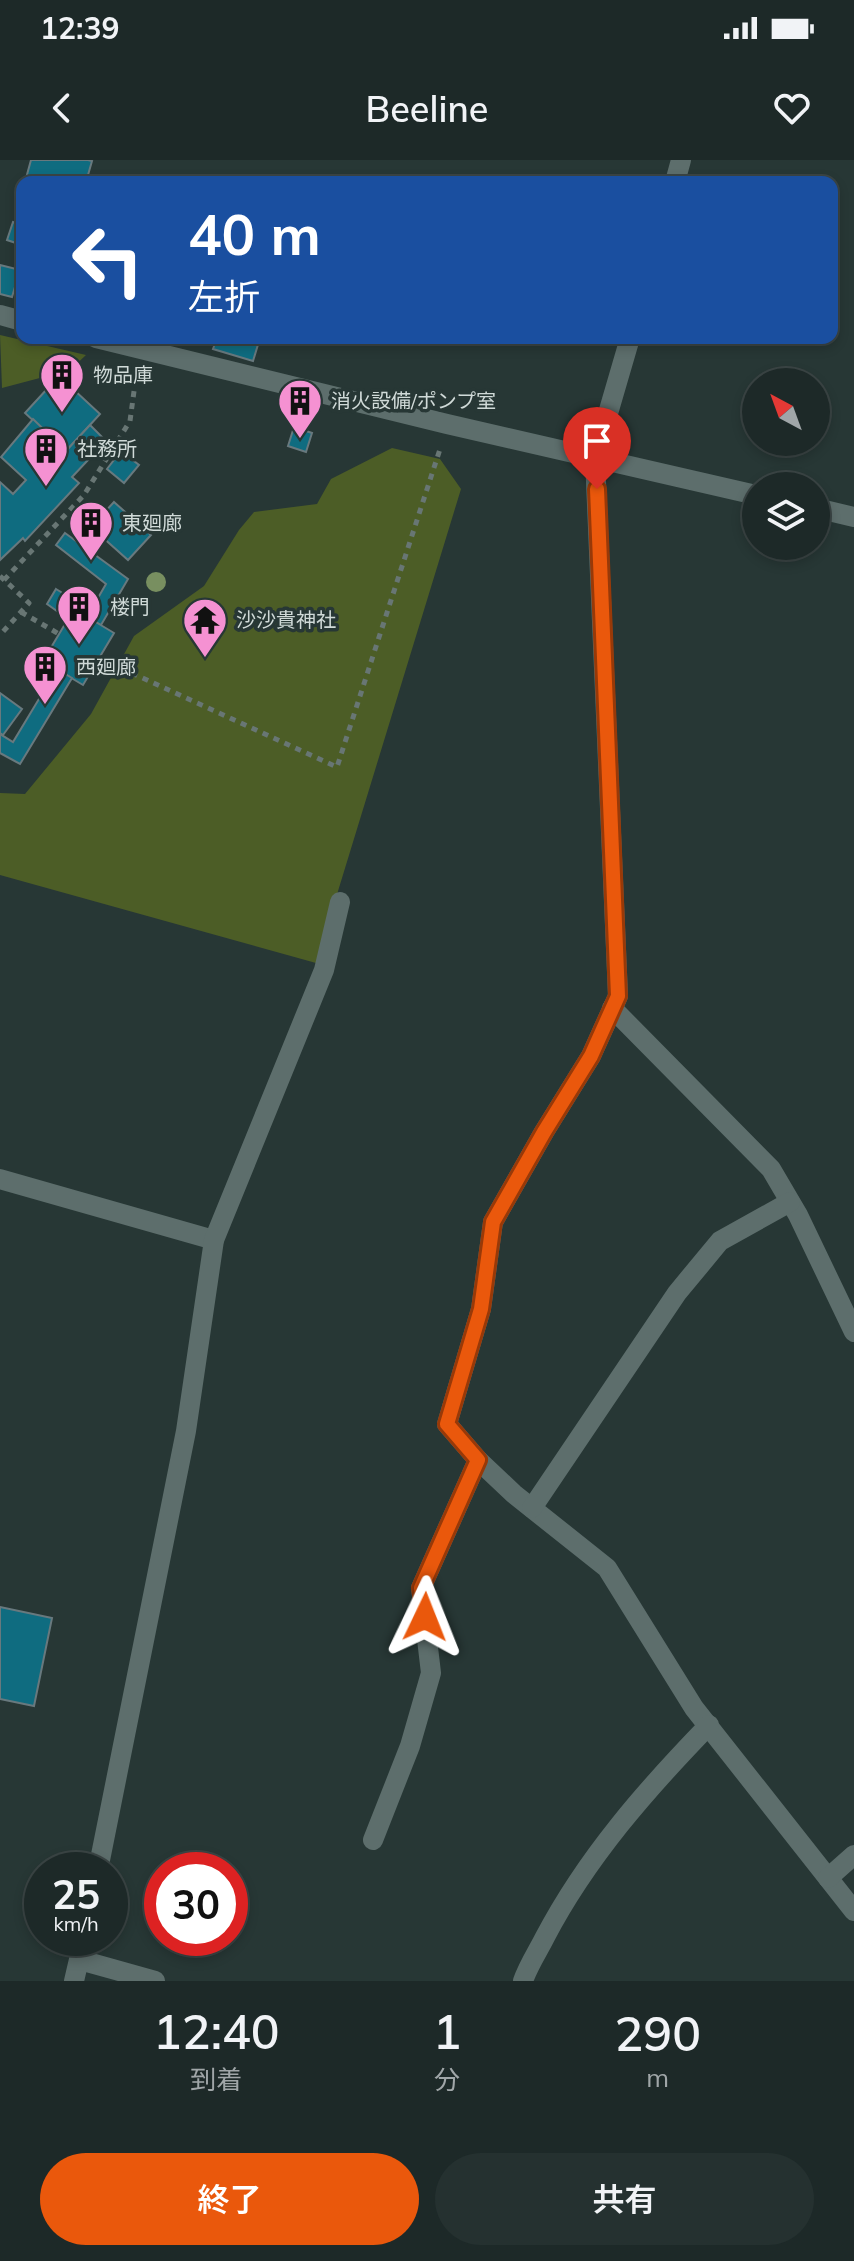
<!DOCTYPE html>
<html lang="ja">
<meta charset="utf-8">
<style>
:root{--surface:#1d2928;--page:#253130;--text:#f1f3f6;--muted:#a0a6a8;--line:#3b4545;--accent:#ea580c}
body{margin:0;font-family:Mulish,"Noto Sans JP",sans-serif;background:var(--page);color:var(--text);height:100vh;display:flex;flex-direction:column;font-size:30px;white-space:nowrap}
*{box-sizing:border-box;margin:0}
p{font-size:26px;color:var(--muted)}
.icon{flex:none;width:44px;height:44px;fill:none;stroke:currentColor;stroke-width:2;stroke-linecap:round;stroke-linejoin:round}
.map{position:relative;height:1821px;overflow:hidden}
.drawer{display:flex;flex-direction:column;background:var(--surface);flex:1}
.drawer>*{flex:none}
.top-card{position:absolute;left:16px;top:16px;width:822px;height:168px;border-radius:16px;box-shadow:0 4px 12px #0003,0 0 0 2px var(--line);background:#1a4fa0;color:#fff;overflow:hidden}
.needle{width:52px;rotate:319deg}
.tools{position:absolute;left:742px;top:208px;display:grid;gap:16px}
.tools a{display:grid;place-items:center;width:88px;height:88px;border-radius:50%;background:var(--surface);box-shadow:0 4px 12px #0003,0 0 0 2px var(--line);font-size:40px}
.speed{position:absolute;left:24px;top:1692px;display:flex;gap:16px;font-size:40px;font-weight:700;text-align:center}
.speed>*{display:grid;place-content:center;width:104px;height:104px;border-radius:50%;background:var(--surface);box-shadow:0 4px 12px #0003,0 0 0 2px var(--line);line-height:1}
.speed small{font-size:20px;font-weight:400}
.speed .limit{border:12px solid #d22;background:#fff;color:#111}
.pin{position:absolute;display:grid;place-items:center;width:68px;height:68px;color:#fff;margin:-82px -34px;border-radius:50% 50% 50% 0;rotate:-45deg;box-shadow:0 0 8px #0007}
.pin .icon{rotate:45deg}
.me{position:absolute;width:88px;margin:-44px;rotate:2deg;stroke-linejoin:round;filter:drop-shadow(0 0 6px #0008)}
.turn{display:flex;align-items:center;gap:28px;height:168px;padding:0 40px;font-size:36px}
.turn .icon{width:104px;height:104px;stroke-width:2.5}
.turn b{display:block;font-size:56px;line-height:68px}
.eta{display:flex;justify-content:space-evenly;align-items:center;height:136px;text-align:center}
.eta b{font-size:48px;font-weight:600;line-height:56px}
.action{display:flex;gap:16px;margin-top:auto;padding:16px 40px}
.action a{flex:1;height:92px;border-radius:48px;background:var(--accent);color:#fff;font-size:32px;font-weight:600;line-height:92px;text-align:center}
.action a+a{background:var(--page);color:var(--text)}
.status{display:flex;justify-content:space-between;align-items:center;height:56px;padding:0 40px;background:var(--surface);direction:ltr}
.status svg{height:22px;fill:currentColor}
header{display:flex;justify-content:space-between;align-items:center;height:104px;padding:0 40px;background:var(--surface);font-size:36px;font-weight:600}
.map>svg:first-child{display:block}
.green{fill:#4c5d26}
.building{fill:#0f6c80;stroke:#68797e;stroke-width:2}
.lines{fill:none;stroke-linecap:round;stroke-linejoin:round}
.path{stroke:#687674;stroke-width:5;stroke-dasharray:6 6;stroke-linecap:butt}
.minor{stroke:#5d6e6c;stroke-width:20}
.tree{fill:#788f60}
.route-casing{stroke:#983908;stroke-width:20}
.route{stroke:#ea580c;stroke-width:14}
.labels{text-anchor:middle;stroke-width:7;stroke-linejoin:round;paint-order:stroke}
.poi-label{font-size:20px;fill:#d0dad8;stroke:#273735;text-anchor:start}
</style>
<div class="status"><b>12:39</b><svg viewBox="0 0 49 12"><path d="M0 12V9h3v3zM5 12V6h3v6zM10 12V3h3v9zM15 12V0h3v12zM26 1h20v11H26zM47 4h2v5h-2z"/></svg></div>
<header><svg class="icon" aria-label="back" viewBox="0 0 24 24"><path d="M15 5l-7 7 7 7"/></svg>Beeline<svg class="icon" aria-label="heart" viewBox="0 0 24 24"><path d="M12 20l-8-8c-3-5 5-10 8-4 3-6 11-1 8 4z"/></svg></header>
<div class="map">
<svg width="854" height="1821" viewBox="0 0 854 1821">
<rect width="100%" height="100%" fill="#273735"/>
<!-- green -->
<g class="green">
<path d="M0,175L86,195L70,210L2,228Z"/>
<path d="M392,288L440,299L461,329L316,803L0,715V633L25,634L91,554L134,476L204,426L239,370L254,352L317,344L331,319Z"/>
</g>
<!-- building -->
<g class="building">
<path d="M31,0H88L92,1L86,22H25Z"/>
<path d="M13,62L22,65V85L7,80Z"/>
<path d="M0,105L20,110L12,137L0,134Z"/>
<path d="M217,178H260L253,201L213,189Z"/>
<path d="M59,216L100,254L66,291L25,253Z"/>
<path d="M33,259L66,291L90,265L106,281L72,317L79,323L25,381L23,378L0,400V322L13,334L26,320L1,297Z"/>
<path d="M294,267L312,273L306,292L288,286Z"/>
<path d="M121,291L139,305L124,323L107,309Z"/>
<path d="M114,342L151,375L128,400L91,367Z"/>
<path d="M65,373L128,419L101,465L87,457L106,424L56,385Z"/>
<path d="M56,429L74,440L64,456L47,444Z"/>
<path d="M74,449L114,473L83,525L43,501Z"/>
<path d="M57,509L72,518L20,604L0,593V574L13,582Z"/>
<path d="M0,533L22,549L3,575L0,573Z"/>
<path d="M0,1447L52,1458L34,1546L0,1539Z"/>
</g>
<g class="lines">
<!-- path -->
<g class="path">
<path d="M0,416L29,443L0,475"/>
<path d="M4,420L84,335L130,261L137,209"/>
<path d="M21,452L59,474"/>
<path d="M99,498L337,607L441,286"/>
</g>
<!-- minor -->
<g class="minor">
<path d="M675,22L681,0"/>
<path d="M0,155L22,161"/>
<path d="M96,178L447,264L756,335"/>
<path d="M630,178L595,298L618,836L591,896L544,972L493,1062L481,1149L447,1264L478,1300L514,1334L607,1408L694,1548L854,1751"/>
<path d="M816,348L854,357"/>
<path d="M612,848L771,1009L798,1055L854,1172"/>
<path d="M0,1019L214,1080"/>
<path d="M532,1348L677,1133L720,1081L790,1042"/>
<path d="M373,1680L410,1586L431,1513L421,1428L478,1300"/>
<path d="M98,1710L186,1271L214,1080L324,810L340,742"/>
<path d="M828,1718L854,1695"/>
<path d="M80,1800L155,1821"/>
<path d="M74,1821L84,1778"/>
<path d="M523,1821C528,1806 538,1791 545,1777C587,1697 646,1630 709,1565"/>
</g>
</g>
<!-- trees -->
<circle class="tree" cx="156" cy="422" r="10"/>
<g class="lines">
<!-- route casing -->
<g class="route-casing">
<path id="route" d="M425,1457L421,1428L478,1300L447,1264L481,1149L493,1062L544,972L591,896L618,836L597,329"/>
</g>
<!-- route -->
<use href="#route" class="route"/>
</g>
<!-- icons -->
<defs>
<g id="building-pin" transform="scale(2.3)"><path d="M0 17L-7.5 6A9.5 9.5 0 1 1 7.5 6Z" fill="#f591d2" stroke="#273735"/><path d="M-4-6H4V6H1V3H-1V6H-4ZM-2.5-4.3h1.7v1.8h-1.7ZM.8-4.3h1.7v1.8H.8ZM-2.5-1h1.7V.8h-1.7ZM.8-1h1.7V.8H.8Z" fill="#111"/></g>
<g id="temple-pin" transform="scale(2.3)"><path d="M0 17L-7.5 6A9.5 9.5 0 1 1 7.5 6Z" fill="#f591d2" stroke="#273735"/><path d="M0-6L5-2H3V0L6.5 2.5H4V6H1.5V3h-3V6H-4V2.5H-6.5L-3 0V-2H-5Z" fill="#111"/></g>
</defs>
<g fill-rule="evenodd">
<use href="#building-pin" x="62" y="215"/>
<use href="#building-pin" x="300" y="241"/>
<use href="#building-pin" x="46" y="289"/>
<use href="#building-pin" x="91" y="363"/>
<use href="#building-pin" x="79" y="447"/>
<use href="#temple-pin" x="205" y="460"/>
<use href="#building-pin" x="45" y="507"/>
</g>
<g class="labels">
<!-- poi labels -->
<g class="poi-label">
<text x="93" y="222">物品庫</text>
<text x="331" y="248">消火設備/ポンプ室</text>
<text x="77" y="296">社務所</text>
<text x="122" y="370">東廻廊</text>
<text x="110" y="454">楼門</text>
<text x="236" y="467">沙沙貴神社</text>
<text x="76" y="514">西廻廊</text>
</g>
</g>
</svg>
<div class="tools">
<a><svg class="needle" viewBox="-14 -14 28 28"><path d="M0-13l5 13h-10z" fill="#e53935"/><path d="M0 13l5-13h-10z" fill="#a0a6a8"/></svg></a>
<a><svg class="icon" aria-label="layers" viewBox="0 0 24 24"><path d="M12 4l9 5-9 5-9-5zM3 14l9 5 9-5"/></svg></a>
</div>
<div class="speed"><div>25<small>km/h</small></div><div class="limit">30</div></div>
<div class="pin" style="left:597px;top:329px;background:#d93025"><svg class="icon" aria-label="arrive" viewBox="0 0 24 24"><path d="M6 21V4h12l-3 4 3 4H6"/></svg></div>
<svg class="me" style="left:425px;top:1457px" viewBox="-20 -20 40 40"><path d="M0-17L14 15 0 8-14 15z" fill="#ea580c" stroke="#fff" stroke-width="4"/></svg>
<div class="top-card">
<div class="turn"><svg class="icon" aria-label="left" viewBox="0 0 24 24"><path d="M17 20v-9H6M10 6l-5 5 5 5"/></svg><div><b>40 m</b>左折</div></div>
</div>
</div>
<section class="drawer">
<div class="eta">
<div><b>12:40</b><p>到着</p></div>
<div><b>1</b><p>分</p></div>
<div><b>290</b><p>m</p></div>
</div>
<div class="action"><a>終了</a><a>共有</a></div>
</section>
